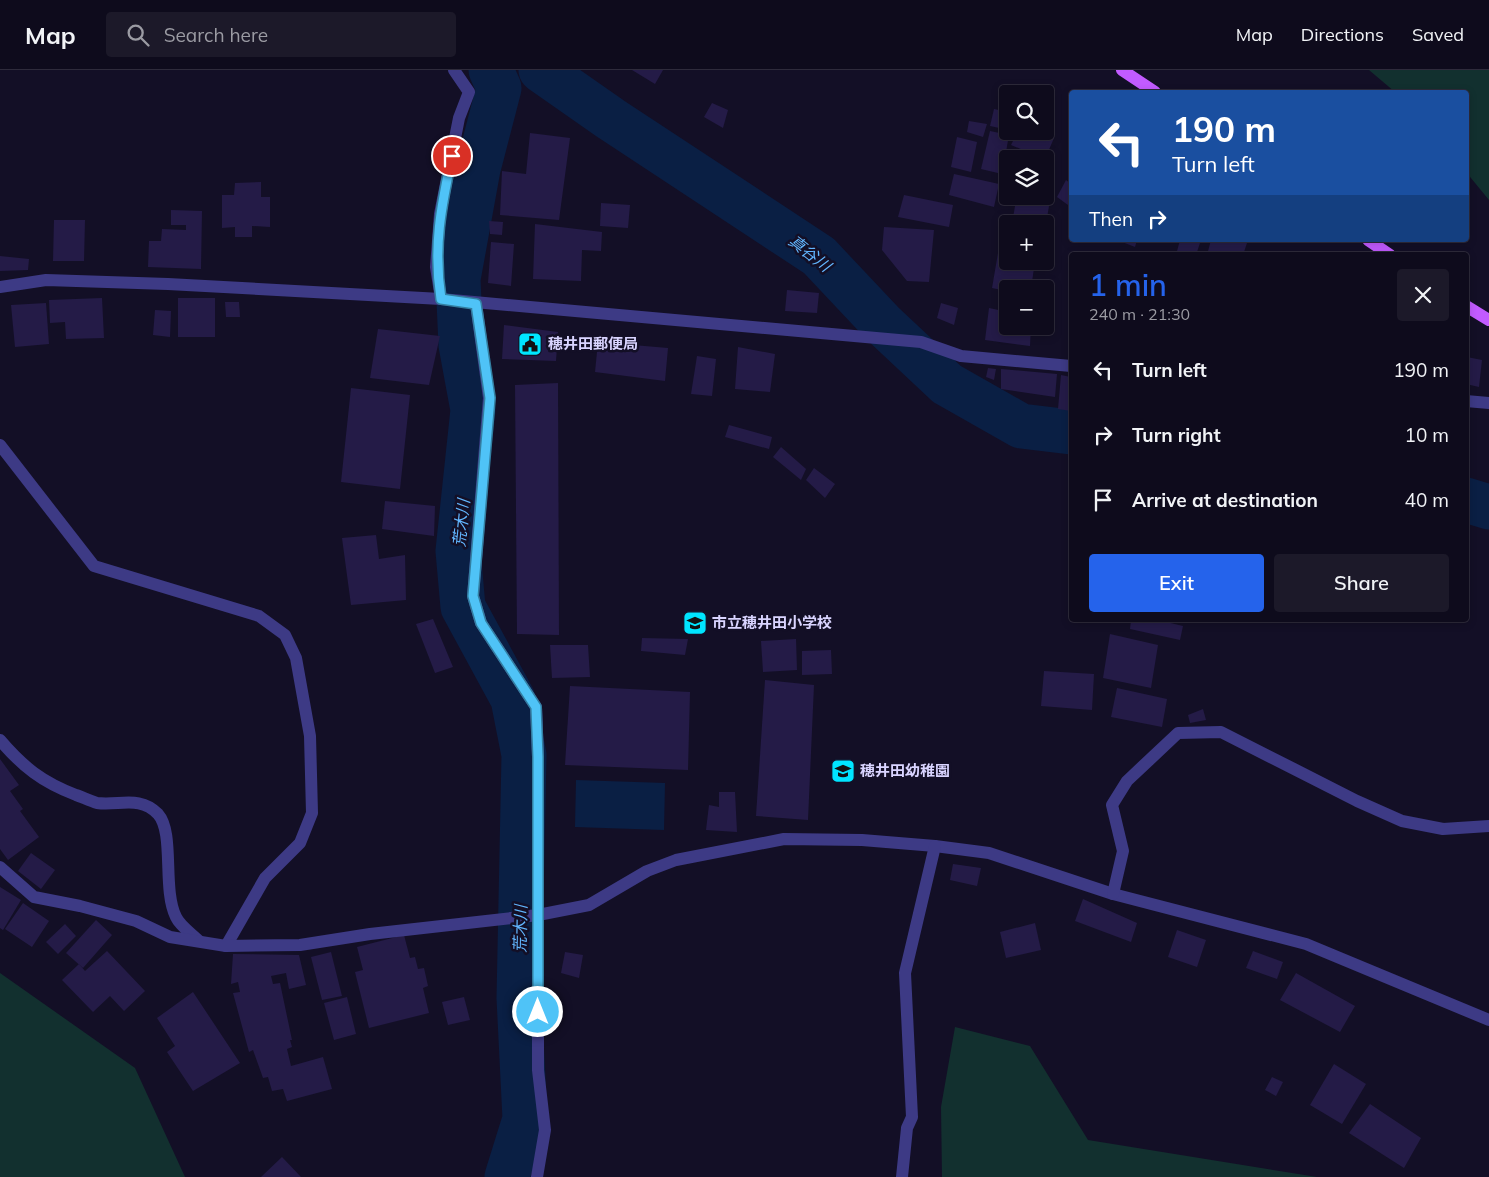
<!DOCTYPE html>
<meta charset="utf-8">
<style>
:root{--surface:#0e0b1c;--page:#1c1929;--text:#f1f3f6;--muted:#9b9ba3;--line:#2e2b3b;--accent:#2563eb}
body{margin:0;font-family:Mulish,"Noto Sans JP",sans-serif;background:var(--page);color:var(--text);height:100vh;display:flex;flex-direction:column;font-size:19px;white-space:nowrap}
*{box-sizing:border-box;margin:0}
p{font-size:16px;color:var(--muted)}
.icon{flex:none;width:28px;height:28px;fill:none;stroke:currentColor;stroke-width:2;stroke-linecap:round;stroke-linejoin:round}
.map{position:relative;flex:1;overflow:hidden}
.panel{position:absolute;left:1069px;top:182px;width:400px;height:370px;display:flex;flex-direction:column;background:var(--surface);border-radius:5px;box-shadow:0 2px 8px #0003,0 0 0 1px var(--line)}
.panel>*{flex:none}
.banner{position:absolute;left:1069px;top:20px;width:400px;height:152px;border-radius:5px;box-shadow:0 2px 8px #0003,0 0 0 1px var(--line);background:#1a4fa0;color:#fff;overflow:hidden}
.fabs{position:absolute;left:999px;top:15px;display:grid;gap:10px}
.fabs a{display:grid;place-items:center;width:55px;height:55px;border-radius:5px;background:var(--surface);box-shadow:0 2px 8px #0003,0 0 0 1px var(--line);font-size:25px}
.pin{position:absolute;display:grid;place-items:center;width:42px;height:42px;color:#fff;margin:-21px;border:2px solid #fff;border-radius:50%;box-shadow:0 1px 5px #0007}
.me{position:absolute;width:55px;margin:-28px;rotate:0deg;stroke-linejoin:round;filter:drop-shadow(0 0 4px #0008)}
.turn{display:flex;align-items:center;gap:18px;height:105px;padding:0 20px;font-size:22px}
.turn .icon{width:65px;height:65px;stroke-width:2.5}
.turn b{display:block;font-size:35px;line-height:42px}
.then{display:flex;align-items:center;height:48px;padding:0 20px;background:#0003;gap:10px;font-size:19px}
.round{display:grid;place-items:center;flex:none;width:52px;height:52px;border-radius:5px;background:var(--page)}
.overview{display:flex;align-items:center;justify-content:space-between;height:85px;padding:0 20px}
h1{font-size:30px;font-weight:600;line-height:38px;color:var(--accent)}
.button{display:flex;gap:10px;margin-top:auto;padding:10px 20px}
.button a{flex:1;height:58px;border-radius:5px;background:var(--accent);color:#fff;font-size:20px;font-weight:600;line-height:58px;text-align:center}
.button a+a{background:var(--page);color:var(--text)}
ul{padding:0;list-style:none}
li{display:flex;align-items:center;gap:15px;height:65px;padding:0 20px}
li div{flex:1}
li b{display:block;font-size:19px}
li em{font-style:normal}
header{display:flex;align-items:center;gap:30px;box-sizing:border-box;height:70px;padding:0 25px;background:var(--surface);border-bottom:1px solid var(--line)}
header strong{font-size:24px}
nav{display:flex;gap:28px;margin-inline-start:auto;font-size:18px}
.search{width:350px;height:45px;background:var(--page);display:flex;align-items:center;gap:12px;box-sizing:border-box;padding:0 18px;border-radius:5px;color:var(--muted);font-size:19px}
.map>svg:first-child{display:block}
.green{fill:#12302f}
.water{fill:#0a1f44}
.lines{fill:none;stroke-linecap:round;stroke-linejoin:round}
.river{stroke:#0a1f44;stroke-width:45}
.building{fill:#241b47}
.minor{stroke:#3d3a85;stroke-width:12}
.major{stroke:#c25bff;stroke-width:12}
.route-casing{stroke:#337fa1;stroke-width:12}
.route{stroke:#4fc3f7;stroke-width:9}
.labels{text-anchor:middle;stroke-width:5;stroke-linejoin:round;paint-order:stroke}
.poi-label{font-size:15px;font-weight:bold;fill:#d9d4ff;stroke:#130f26;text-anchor:start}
.water-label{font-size:16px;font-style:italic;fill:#62b6ff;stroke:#130f26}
</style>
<header>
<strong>Map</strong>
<div class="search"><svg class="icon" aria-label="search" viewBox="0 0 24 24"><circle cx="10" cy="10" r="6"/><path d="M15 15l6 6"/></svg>Search here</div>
<nav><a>Map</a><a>Directions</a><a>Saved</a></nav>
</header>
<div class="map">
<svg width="1489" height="1107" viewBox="0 0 1489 1107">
<rect width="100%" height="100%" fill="#130f26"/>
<!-- green -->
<g class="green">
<path d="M1369,0H1489V130L1466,102V22H1395Z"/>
<path d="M0,903L135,998L185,1107H0Z"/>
<path d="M955,957L1030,976L1088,1070L1317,1107H942L941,1037Z"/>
</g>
<!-- water -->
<path class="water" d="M576,710L665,713L664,760L575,757Z"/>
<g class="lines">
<!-- river -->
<g class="river">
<path d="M491,0L499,18L478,99L458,209L461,275L473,340L458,481L463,537L513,629L524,685L519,928L525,1049L507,1107"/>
<path d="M541,0L611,49L819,186L883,254L947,314L1021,356L1071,362"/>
<path d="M1466,430L1489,437"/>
</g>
</g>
<!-- building -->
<g class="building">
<path d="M632,0H663L655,14Z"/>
<path d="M712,33L728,40L723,58L704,47Z"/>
<path d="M994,39L1008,42L1004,59L990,56Z"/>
<path d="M969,51L987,54L983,67L967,62Z"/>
<path d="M990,61L1009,65L1002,104L981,99Z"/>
<path d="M1018,61H1039L1054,68L1045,89L1011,75Z"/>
<path d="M530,63L570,68L559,150L500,145L502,101L526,104Z"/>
<path d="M957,67L977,72L971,102L951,97Z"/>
<path d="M954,104L999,114L994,137L949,125Z"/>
<path d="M1066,110L1071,114L1068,135L1057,127Z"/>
<path d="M261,112V127H270V157L252,156V167H235V157L222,158V125H234L235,113Z"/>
<path d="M904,125L953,135L949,157L898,147Z"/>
<path d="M1016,130L1049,136L1046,154H1012Z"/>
<path d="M601,133L630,135L628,158L600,156Z"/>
<path d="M171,140L202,141L201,199L148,197L149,171H161L162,159L186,160V155H171Z"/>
<path d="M54,150H85L84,191H53Z"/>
<path d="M489,151L503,152L502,165L490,164Z"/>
<path d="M535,154L602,162L601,181L582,180L581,211L533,209Z"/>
<path d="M884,157L934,160L929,212L907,211L882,180Z"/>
<path d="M1117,170H1137L1135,177Z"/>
<path d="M1180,170H1201L1196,185H1176Z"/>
<path d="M1211,170H1248L1243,185H1207Z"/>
<path d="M491,172L514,174L511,216L488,213Z"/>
<path d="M998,183L1008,185V191H1035L1031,219H1008L1007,225L1006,221L992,218Z"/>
<path d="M0,186L29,189L28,200L0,201Z"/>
<path d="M787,220L819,223L817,243L785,241Z"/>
<path d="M102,228L104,268L66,269L65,252L50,253L49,230Z"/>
<rect x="178" y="228" width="37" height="39"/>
<path d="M225,232H239L240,247H226Z"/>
<path d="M46,233L49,274L15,277L11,235Z"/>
<path d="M941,233L958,238L954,255L937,248Z"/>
<path d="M989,238L1008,242V256H1031L1030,276L985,270Z"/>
<path d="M155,240L171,241L170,267L153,265Z"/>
<path d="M504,255L558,262L556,291L502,289Z"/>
<path d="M378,259L440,266L429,315L370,308Z"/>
<path d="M598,272L668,278L665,311L595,302Z"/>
<path d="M738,277L775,284L770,322L735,319Z"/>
<path d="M697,286L716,289L712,326L691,324Z"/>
<path d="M1467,287L1482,290L1479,317L1466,314Z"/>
<path d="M988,298L996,299L994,310L986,307Z"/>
<path d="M1001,299L1057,304L1055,327L1001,319Z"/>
<path d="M1061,305L1071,307V341L1058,339Z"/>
<path d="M558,313L559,565L517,564L515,315Z"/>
<path d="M351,318L410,325L400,419L341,412Z"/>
<path d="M729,355L772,367L769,379L725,367Z"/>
<path d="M781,377L806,399L801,410L773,387Z"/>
<path d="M814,398L835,414L825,428L806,410Z"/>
<path d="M385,431L435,436L434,466L382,459Z"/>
<path d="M376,465L379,489L405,485L406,530L351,535L342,468Z"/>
<path d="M433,549L453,597L435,603L416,554Z"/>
<path d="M1131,550H1158L1183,556L1180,570L1130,559Z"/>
<path d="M1110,564L1158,575L1151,618L1103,608Z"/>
<path d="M642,568L688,569L685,585L641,581Z"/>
<path d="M796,569L797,600L763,602L761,571Z"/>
<path d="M550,575H588L590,607L552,608Z"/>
<path d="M831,580L832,604L802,605V581Z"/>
<path d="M1044,601L1094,604L1092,640L1041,636Z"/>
<path d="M765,610L814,615L808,750L756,746Z"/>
<path d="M570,616L690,622L688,700L565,695Z"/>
<path d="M1117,618L1167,629L1162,657L1111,647Z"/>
<path d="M1203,639L1206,650L1190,653L1188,645Z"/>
<path d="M0,689L19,715L10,721L23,739L20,741L39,767L8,790L0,779Z"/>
<path d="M719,722H735L737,762L706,760L709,735L719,737Z"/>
<path d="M31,783L55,800L41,819L18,801Z"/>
<path d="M953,794L981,798L977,816L950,810Z"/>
<path d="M0,817L21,830L3,860L0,858Z"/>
<path d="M1083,829L1137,853L1131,872L1075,851Z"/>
<path d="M23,833L49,851L32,877L5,859Z"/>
<path d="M96,850L112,865L83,898L66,883Z"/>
<path d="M1035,853L1041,880L1006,888L1000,862Z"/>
<path d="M65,854L76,866L58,884L46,872Z"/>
<path d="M1177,860L1206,870L1197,897L1168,887Z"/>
<path d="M404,865L410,888L415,887L418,899L424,898L428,916L423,918L429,943L369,958L355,902L363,900L357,877Z"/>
<path d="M107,881L145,921L124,941L110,926L93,942L62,910L79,894L85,901Z"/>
<path d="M1253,881L1283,892L1277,909L1246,898Z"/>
<path d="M331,882L342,926L322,930L311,887Z"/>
<path d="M565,882L583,885L579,908L561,903Z"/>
<path d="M233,884L299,885L306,915L289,919L286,903L271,906L273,914L280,913L292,970H290L292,977L287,979L291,996L323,987L332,1019L287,1031L283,1019L272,1021L268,1007L263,1008L253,980L249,982L233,923L240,922L238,912L231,914Z"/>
<path d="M1296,903L1355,936L1340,962L1280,930Z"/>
<path d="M193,922L240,993L193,1021L167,982L175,976L157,948Z"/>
<path d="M347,927L356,964L334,970L324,933Z"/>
<path d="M464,927L470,950L448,955L442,932Z"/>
<path d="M1334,994L1366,1014L1342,1054L1310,1035Z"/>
<path d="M1272,1007L1283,1012L1276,1026L1265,1020Z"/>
<path d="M1370,1034L1421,1068L1404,1098L1349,1063Z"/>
<path d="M282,1087L301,1107H261Z"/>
</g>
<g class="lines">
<!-- minor -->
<g class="minor">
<path d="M0,217L46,210L168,214L441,229L921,272L961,286L1071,296"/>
<path d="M441,229L436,197L440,144L459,48L469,22L454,0"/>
<path d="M476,234L489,328L473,526L481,553L536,637L538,687V1000L545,1060L537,1107"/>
<path d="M1466,331L1489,333"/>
<path d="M0,375L94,496L259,546L285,565L296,588L310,666L312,743L300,773L265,808L226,876"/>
<path d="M0,670C23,697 42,712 76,725C82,727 90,731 97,733C119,736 140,725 158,744C175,763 162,819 176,847C180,856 192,864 199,871"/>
<path d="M0,797L34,827L80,836L136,851L170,867L226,876L300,875L370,864L538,845L589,835L647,801L676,790L784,769L862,770L935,776L989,783L1113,824L1306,874L1489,950"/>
<path d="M1113,824L1123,781L1112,735L1127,711L1178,663L1221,662L1357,731L1402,751L1443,759L1489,756"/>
<path d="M902,1107L907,1058L912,1047L905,903L935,776"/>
</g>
<!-- major -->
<g class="major">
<path d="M1122,0L1155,22"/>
<path d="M1368,170L1390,185"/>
<path d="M1466,236L1489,250"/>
</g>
</g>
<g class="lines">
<!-- route casing -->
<g class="route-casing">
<path id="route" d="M452,86C441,137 433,177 441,229L476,234L490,328L473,526L481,553L536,637L538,687V942"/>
</g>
<!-- route -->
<use href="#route" class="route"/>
</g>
<!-- icons -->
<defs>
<g id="civic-square" transform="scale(1.25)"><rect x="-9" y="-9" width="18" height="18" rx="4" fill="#00e5ff" stroke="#130f26"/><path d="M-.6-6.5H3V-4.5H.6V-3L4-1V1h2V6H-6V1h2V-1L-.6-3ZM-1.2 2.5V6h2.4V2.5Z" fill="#111"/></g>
<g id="school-square" transform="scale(1.25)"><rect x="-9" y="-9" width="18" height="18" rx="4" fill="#00e5ff" stroke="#130f26"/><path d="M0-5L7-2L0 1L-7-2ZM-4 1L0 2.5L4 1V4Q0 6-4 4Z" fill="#111"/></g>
</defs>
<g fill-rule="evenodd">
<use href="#civic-square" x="530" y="274"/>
<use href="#school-square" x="695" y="553"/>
<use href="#school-square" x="843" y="701"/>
</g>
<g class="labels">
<!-- poi labels -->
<g class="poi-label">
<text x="548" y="279">穂井田郵便局</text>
<text x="712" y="558">市立穂井田小学校</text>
<text x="860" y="706">穂井田幼稚園</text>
</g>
<!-- water labels -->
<g class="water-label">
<text transform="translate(810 183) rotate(38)" y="6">真谷川</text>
<text transform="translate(461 453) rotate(-84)" y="6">荒木川</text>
<text transform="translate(520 859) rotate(-89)" y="6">荒木川</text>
</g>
</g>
</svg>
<div class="fabs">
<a><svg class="icon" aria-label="search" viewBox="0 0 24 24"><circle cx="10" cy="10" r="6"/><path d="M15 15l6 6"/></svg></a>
<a><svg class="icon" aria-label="layers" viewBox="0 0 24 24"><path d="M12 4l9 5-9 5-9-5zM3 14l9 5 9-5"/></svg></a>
<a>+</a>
<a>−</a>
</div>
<div class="pin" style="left:452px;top:86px;background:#d93025"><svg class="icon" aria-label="arrive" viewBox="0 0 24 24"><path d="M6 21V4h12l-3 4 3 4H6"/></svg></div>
<svg class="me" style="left:538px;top:942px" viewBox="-20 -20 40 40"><circle r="17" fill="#4fc3f7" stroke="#fff" stroke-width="3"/><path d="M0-11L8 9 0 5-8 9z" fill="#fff"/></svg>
<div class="banner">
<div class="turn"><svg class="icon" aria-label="left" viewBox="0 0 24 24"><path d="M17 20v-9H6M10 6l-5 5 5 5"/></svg><div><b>190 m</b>Turn left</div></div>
<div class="then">Then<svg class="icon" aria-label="right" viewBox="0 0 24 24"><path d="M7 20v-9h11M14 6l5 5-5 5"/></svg></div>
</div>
<section class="panel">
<div class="overview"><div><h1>1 min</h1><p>240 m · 21:30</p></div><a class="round"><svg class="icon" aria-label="close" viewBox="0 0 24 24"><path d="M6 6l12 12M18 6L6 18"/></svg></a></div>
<ul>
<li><svg class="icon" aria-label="left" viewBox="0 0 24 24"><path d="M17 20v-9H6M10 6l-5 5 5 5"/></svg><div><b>Turn left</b></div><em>190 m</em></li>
<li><svg class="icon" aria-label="right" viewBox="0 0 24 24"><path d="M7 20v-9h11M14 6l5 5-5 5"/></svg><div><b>Turn right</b></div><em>10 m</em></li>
<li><svg class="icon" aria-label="arrive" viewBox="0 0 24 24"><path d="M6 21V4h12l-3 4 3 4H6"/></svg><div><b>Arrive at destination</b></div><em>40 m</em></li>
</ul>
<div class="button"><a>Exit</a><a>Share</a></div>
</section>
</div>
